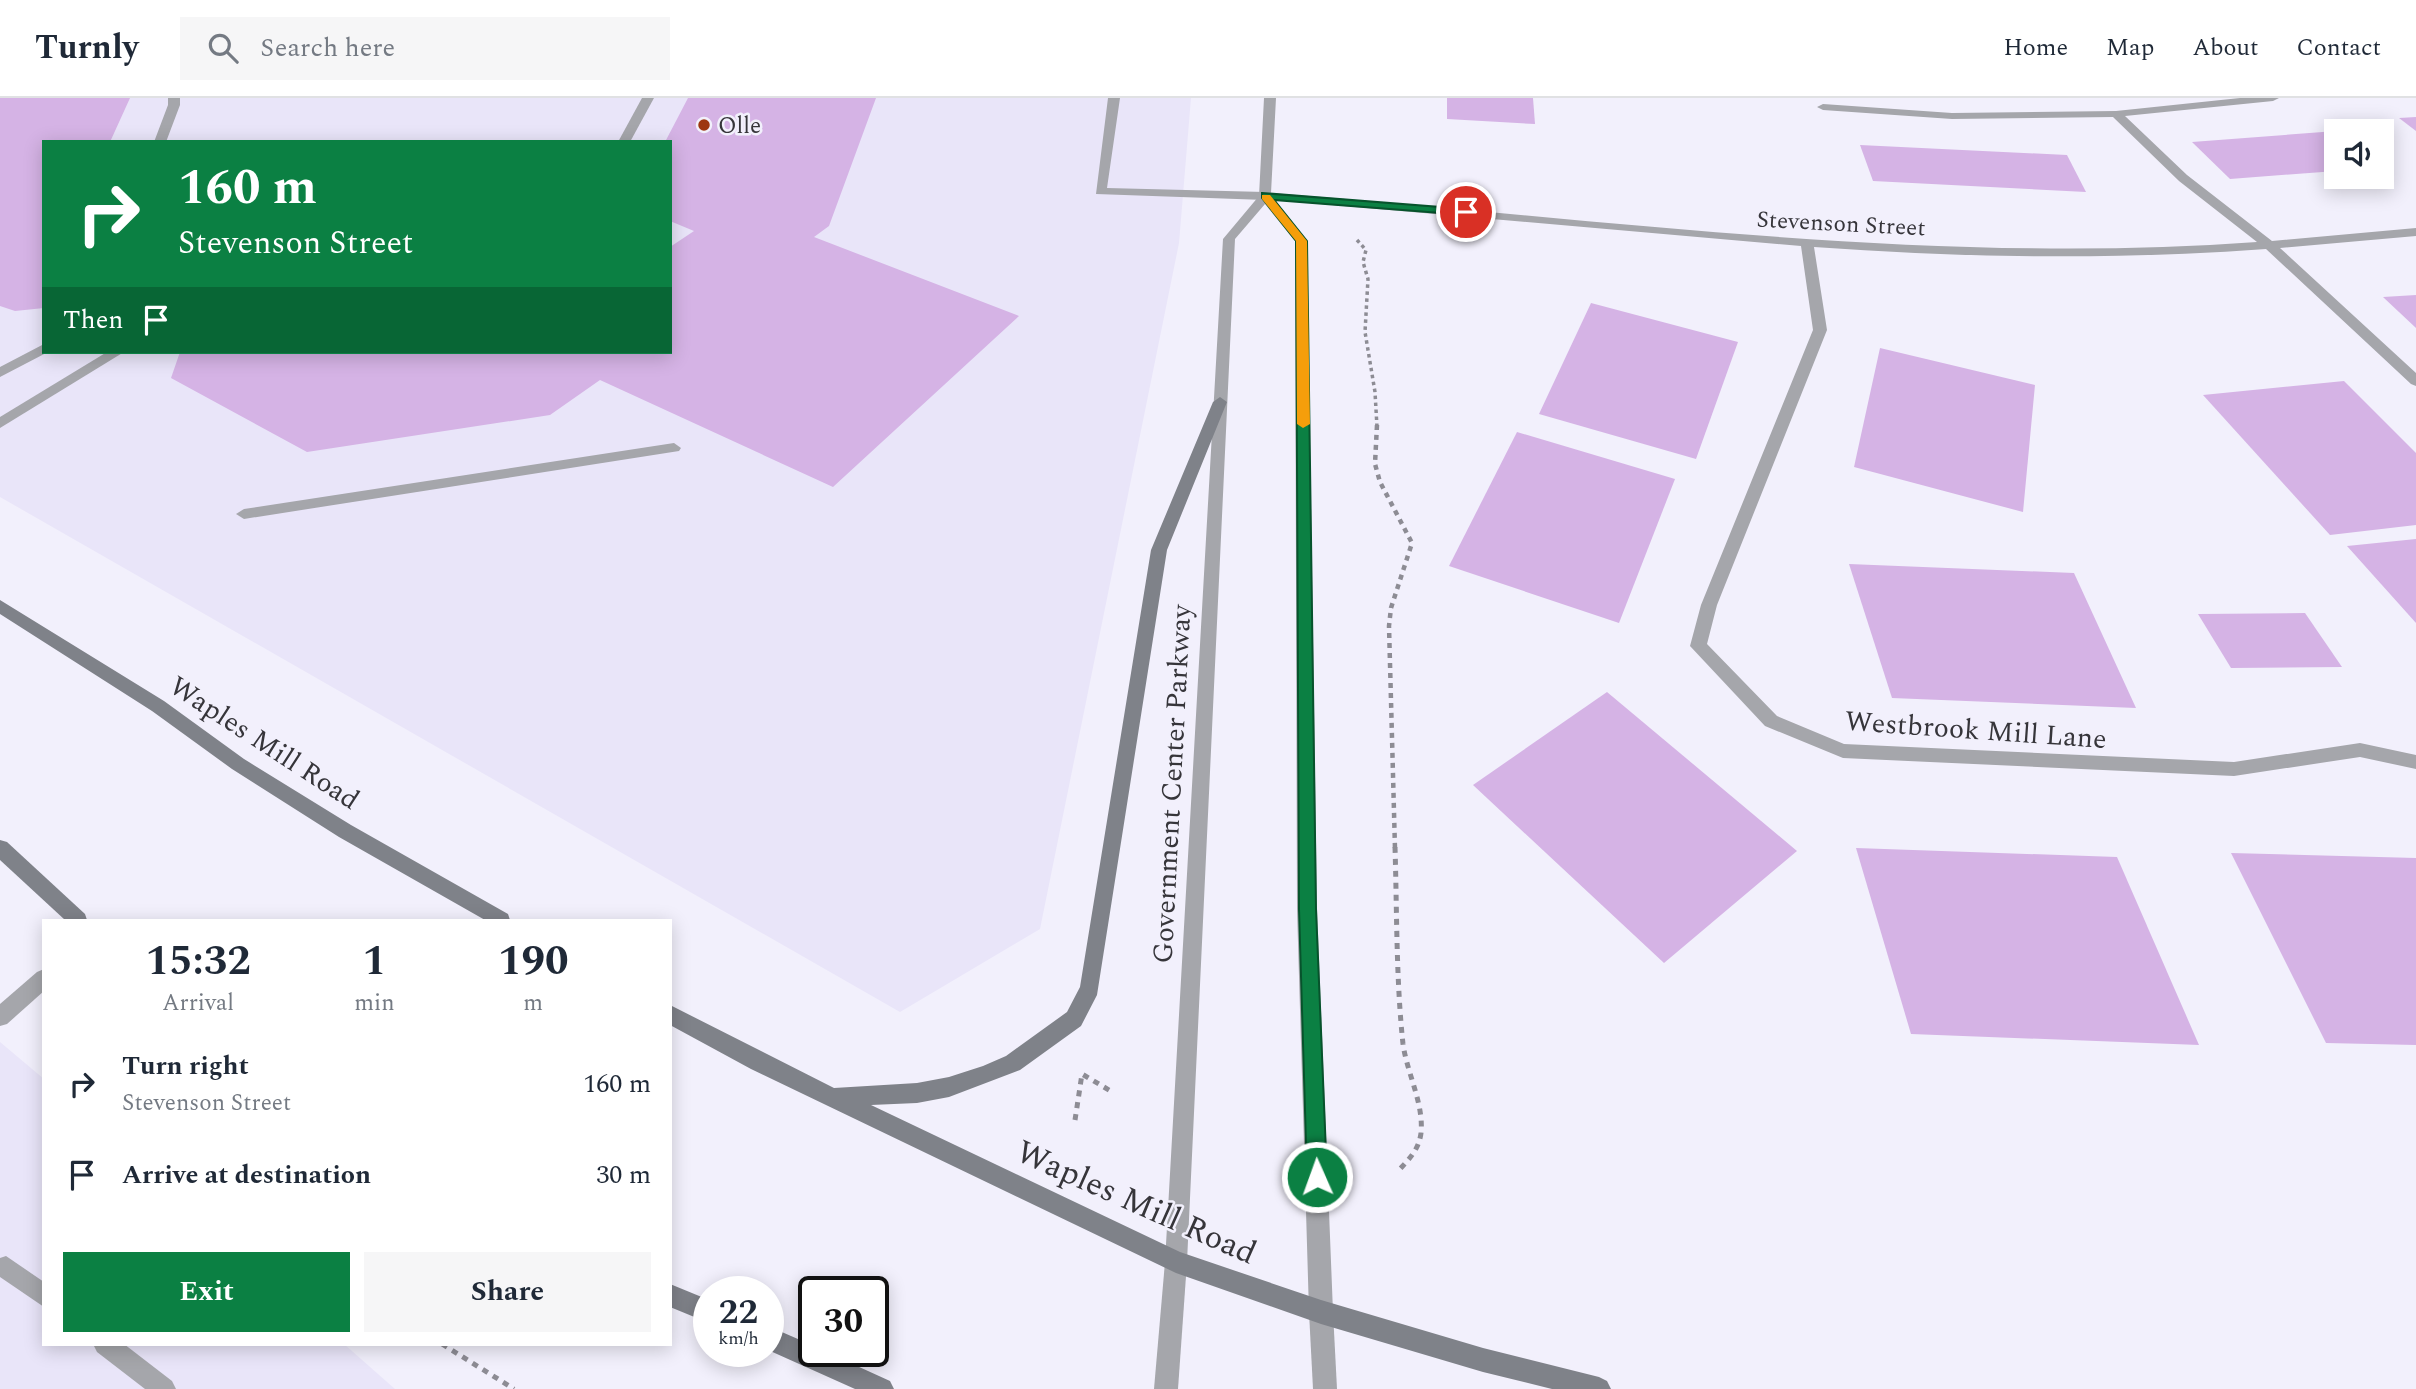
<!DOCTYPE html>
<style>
:root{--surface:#fff;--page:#f6f6f7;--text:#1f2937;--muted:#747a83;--line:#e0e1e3;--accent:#0b8043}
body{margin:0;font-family:Spectral,serif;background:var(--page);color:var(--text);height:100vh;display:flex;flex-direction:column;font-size:26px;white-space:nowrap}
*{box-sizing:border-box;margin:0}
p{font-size:23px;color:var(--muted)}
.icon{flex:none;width:38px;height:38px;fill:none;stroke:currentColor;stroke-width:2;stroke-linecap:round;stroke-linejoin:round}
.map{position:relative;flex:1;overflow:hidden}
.side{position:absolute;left:42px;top:821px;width:630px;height:427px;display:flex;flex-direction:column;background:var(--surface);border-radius:0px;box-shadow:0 4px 18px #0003}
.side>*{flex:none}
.hud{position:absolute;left:42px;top:42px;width:630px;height:214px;border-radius:0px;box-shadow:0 4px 18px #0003;background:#0b8043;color:#fff;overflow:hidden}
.fabs{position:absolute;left:2324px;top:21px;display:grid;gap:14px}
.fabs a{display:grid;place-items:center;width:70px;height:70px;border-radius:0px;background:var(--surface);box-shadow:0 4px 18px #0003;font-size:35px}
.speed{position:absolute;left:693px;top:1178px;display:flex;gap:14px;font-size:35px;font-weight:700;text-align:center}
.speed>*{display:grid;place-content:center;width:91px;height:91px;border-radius:50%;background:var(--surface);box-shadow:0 4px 18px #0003;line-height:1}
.speed small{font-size:18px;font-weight:400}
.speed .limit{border:4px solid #111;border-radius:10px;background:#fff;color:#111}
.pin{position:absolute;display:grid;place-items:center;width:60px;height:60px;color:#fff;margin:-30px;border:4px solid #fff;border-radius:50%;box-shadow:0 2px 7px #0007}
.me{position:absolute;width:77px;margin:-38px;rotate:358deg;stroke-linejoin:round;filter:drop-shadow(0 0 5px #0008)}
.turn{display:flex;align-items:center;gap:24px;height:147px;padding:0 21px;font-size:32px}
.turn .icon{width:91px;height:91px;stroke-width:2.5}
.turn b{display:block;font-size:49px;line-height:60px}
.then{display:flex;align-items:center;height:66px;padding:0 21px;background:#0003;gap:14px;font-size:26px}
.eta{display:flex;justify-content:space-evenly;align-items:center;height:119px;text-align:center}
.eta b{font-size:42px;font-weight:700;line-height:49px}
.primary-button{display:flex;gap:14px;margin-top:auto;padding:14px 21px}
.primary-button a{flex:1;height:80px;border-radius:0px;background:var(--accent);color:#fff;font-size:28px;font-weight:700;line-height:80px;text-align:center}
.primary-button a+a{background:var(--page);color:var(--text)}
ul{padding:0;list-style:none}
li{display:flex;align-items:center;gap:21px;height:91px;padding:0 21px}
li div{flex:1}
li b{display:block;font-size:26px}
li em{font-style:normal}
header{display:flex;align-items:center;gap:42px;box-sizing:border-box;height:98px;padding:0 35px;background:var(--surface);border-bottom:2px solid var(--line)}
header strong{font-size:33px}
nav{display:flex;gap:38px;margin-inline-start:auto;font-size:24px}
.search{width:490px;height:63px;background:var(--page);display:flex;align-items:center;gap:18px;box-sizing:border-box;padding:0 24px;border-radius:0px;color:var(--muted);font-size:26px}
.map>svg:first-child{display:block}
.built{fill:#e9e5f9;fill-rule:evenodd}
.building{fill:#d5b3e5}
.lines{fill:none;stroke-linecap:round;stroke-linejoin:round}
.path-far2{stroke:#8d8c94;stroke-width:3.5;stroke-dasharray:3.5 3.5;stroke-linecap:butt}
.path-far1{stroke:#8d8c94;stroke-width:4.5;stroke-dasharray:5 5;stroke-linecap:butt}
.path{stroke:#8d8c94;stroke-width:5;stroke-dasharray:6 6;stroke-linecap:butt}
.service{fill:#a5a6ab;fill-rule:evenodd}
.minor{fill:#a5a6ab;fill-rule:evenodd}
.tertiary{fill:#a5a6ab;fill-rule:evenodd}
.secondary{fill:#7f8289;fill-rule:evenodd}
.route{fill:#0b8043;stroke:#07532c;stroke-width:2}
.slow{fill:#f59e0b}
.poi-dot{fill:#9d3710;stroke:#f2f0fc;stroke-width:2.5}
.labels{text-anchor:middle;stroke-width:5;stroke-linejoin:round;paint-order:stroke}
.far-poi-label{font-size:23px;fill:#36353a;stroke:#f2f0fc;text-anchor:start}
.far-street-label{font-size:23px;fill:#36353a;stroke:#f2f0fc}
.street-label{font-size:28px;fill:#36353a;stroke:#f2f0fc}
.near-street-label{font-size:33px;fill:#36353a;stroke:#f2f0fc}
</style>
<header>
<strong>Turnly</strong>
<div class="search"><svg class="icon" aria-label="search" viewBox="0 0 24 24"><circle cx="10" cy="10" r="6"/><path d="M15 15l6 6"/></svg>Search here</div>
<nav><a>Home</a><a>Map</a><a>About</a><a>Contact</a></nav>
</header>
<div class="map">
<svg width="2416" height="1291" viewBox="0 0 2416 1291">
<rect width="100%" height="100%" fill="#f2f0fc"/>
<!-- built -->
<g class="built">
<path d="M0,0H1191L1179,145L1040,831L900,914L0,399ZM44,44H670V254H44Z"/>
<path d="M0,944L44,981V1246H344L395,1291H0Z"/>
</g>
<!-- building -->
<g class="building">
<path d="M0,0H130L110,44H44V210L15,213L0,208Z"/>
<path d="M688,0H876L829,128L814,139L1019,218L833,389L600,282L550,317L307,354L171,280L180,254H670V149L694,133L670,123V44H665Z"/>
<path d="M1447,0H1533L1535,26L1447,21Z"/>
<path d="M2416,19V33L2399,20Z"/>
<path d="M2336,33V73L2230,81L2192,44Z"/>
<path d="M1860,47L2067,57L2086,94L1873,83Z"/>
<path d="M2416,197V230L2383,199Z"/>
<path d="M1591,205L1738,244L1696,361L1539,316Z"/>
<path d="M1880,250L2035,287L2023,414L1854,369Z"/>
<path d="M2344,283L2416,355V427L2330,437L2203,297Z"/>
<path d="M1517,334L1675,381L1619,525L1449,468Z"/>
<path d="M2416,441V525L2347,448Z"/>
<path d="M1849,466L2074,475L2136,610L1892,600Z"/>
<path d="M2305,515L2342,569L2231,570L2198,516Z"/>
<path d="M1607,594L1797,753L1664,865L1473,687Z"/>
<path d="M1856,750L2117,759L2199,947L1911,936Z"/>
<path d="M2231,755L2416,760V947L2326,945Z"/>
</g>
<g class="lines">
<!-- path-far2 -->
<path class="path-far2" d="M1357,142L1366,152L1363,164L1368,181L1365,234L1375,294L1377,329"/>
<!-- path-far1 -->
<path class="path-far1" d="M1377,327L1375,366L1380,384L1412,445L1391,510L1389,528L1395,751"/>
<!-- path -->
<g class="path">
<path d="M1395,749C1397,814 1396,881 1403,946C1407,975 1424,1006 1421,1035C1419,1051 1410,1060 1400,1071"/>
<path d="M1075,1022L1082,976L1114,995"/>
<path d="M442,1246L514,1291"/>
</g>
<!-- service -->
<g class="service">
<path d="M168,0H180V7L166,44H154L168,7Z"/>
<path d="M642,0H654L630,44H618Z"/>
<path d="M1108,0H1120L1107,90L1265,94L1271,98L1265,102L1096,96Z"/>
<path d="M44,246V254H48L0,279V269Z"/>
<path d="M107,254H124L0,330V319Z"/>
<path d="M674,345L681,350L679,353L244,421L236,416L244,411Z"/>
<path d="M44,871V893L7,926L0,928V906L37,874Z"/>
<path d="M6,1158L44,1184V1209L0,1179V1160Z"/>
<path d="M93,1246H124L172,1283L176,1291H145L97,1254Z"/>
</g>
<!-- minor -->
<path class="minor" d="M1264,0H1276L1271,95C1599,120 1928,168 2257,144L2179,83L2113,19L1952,21L1823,12L1817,9L1823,6L1952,15L2116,13L2240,0H2279L2273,3L2125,18L2187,77L2272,143L2416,130V138L2280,150L2416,275V288L2411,286L2266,151C2115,162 1965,160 1814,149L1827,232L1717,507L1707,546L1777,618L1844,646L2234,664L2360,645L2416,657V671L2360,659L2234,678L1843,660L1765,628L1690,548L1701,507L1813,232L1801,148L1275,102L1307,143L1317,811L1333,1214L1329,1222L1321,1226L1313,1222L1309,1214L1297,811L1295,143L1265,106L1235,141L1187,1164L1184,1172L1176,1175L1168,1172L1165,1164L1223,141L1259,98Z"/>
<!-- tertiary -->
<g class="tertiary">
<path d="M1176,1153L1184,1156L1187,1164L1178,1291H1154L1165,1164L1168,1156Z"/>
<path d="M1321,1202L1329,1206L1333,1214L1337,1291H1313L1309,1214L1313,1206Z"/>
</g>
<!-- secondary -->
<g class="secondary">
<path d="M1220,299L1227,304L1167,452L1097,897L1081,928L1020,972L949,999L917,1005L871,1007L1180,1154L1321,1202L1483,1250L1599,1279L1607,1283L1611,1291H1552L1483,1274L1321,1226L1176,1175L751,971L670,927V907L834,990L917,985L949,979L983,968L1006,958L1067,914L1080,889L1151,452L1213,304Z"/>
<path d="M0,502L164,603L244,661L351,727L508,816L510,822H485L339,739L232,671L152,613L0,516Z"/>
<path d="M0,742L7,744L85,816L87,822H65L0,762Z"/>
<path d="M670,1186L709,1202V1225L670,1209Z"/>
<path d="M768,1228L814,1248V1253H824L890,1283L894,1291H855L768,1252Z"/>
</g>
</g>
<!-- route -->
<path class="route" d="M1262,95L1466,111L1472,114L1466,117L1274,102L1307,143L1316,811L1327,1079L1324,1086L1317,1089L1310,1086L1307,1079L1299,811L1296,143L1262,100Z"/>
<!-- slow -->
<path class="slow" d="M1262,97H1270L1307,143L1310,326L1303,330L1297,326L1296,143L1262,101Z"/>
<!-- markers -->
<circle class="poi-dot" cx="704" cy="27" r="7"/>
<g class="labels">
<!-- far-poi labels -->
<g class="far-poi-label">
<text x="718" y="35">Olle</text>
</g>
<!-- far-street labels -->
<g class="far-street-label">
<text transform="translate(1841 125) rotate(3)" y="8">Stevenson Street</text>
</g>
<!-- street labels -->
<g class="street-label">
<text transform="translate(1976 631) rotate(4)" y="10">Westbrook Mill Lane</text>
<text transform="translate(265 644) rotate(33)" y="10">Waples Mill Road</text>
<text transform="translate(1171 686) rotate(-87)" y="10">Government Center Parkway</text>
</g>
<!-- near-street labels -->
<g class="near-street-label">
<text transform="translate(1137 1103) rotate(24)" y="12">Waples Mill Road</text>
</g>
</g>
</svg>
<div class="fabs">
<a><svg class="icon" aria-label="sound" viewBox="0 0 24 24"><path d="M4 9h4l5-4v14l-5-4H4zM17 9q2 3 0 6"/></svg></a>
</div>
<div class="speed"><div>22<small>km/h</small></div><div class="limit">30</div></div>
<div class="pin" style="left:1466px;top:114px;background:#d93025"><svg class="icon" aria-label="arrive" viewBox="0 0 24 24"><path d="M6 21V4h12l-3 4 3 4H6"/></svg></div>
<svg class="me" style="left:1317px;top:1079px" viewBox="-20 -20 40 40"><circle r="17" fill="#0b8043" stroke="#fff" stroke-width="3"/><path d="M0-11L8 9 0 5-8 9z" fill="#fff"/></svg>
<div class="hud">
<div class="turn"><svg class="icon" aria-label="right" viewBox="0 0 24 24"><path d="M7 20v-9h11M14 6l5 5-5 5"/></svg><div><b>160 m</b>Stevenson Street</div></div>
<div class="then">Then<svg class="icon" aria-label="arrive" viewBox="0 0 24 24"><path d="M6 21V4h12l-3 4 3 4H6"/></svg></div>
</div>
<section class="side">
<div class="eta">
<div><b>15:32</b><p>Arrival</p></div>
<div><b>1</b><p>min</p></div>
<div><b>190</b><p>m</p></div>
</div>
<ul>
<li><svg class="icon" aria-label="right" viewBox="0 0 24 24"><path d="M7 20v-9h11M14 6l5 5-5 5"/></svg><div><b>Turn right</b><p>Stevenson Street</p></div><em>160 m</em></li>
<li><svg class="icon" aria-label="arrive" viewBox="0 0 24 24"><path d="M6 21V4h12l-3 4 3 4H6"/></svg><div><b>Arrive at destination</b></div><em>30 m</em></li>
</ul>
<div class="primary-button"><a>Exit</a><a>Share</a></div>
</section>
</div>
